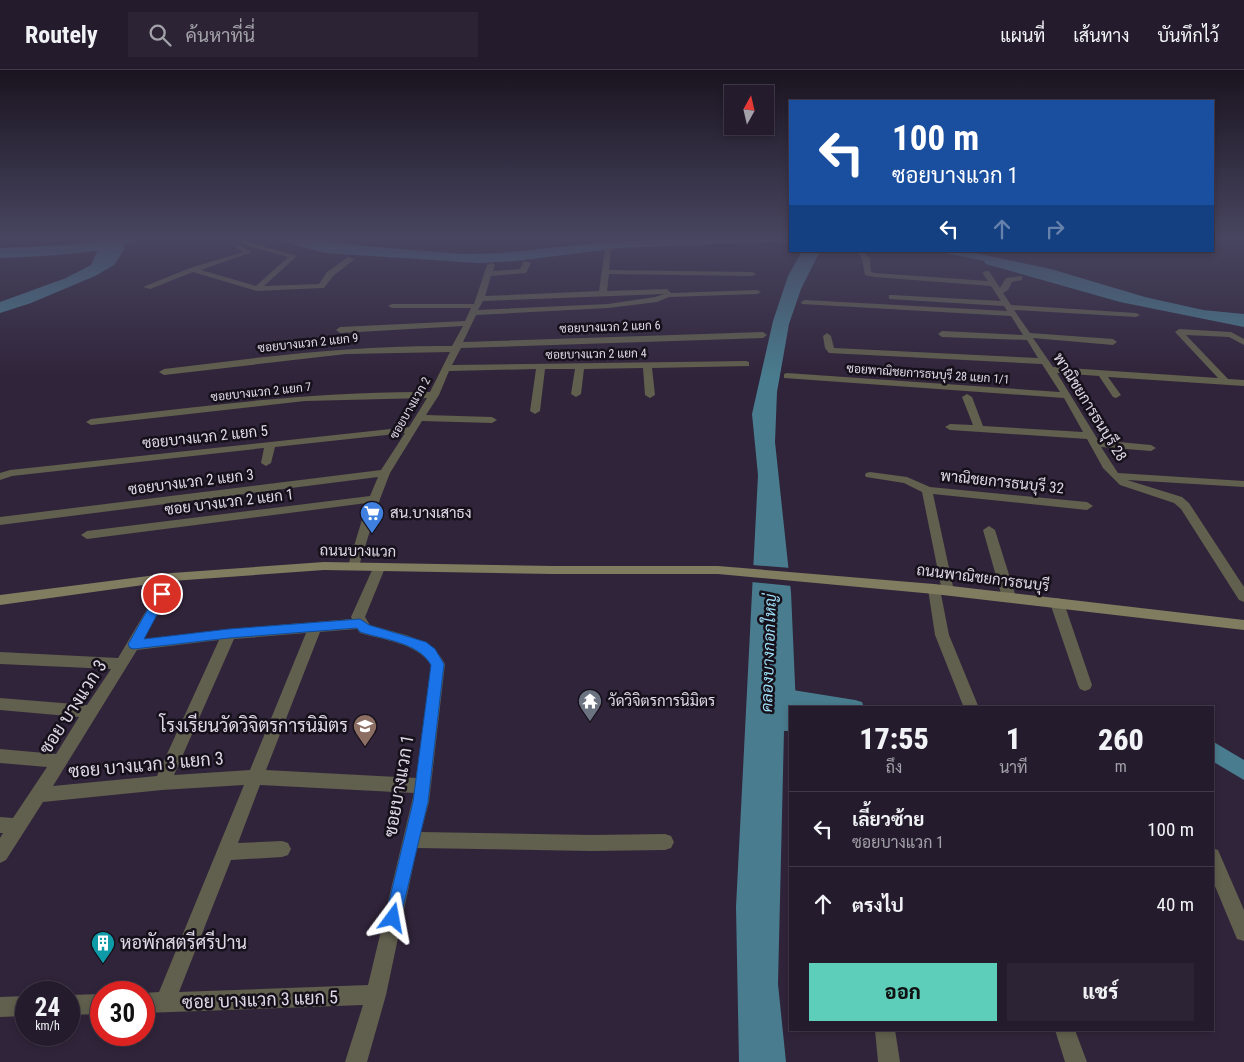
<!DOCTYPE html>
<html lang="th">
<meta charset="utf-8">
<style>
:root{--surface:#241b2c;--page:#2c2434;--text:#f1f3f6;--muted:#a3a1a9;--line:#413948;--accent:#5cceba}
body{margin:0;font-family:"Roboto Condensed",Sarabun,sans-serif;background:var(--page);color:var(--text);height:100vh;display:flex;flex-direction:column;font-size:19px;white-space:nowrap}
*{box-sizing:border-box;margin:0}
p{font-size:16px;color:var(--muted)}
.icon{flex:none;width:28px;height:28px;fill:none;stroke:currentColor;stroke-width:2;stroke-linecap:round;stroke-linejoin:round}
.map{position:relative;flex:1;overflow:hidden}
.panel{position:absolute;left:789px;top:636px;width:425px;height:325px;display:flex;flex-direction:column;background:var(--surface);border-radius:0px;box-shadow:0 2px 8px #0003,0 0 0 1px var(--line)}
.panel>*{flex:none}
.guide{position:absolute;left:789px;top:30px;width:425px;height:152px;border-radius:0px;box-shadow:0 2px 8px #0003,0 0 0 1px var(--line);background:#1a4fa0;color:#fff;overflow:hidden}
.needle{width:32px;rotate:8deg}
.buttons{position:absolute;left:724px;top:15px;display:grid;gap:10px}
.buttons a{display:grid;place-items:center;width:50px;height:50px;border-radius:0px;background:var(--surface);box-shadow:0 2px 8px #0003,0 0 0 1px var(--line);font-size:25px}
.speed{position:absolute;left:15px;top:911px;display:flex;gap:10px;font-size:25px;font-weight:700;text-align:center}
.speed>*{display:grid;place-content:center;width:65px;height:65px;border-radius:50%;background:var(--surface);box-shadow:0 2px 8px #0003,0 0 0 1px var(--line);line-height:1}
.speed small{font-size:12px;font-weight:400}
.speed .limit{border:8px solid #d22;background:#fff;color:#111}
.pin{position:absolute;display:grid;place-items:center;width:42px;height:42px;color:#fff;margin:-21px;border:2px solid #fff;border-radius:50%;box-shadow:0 1px 5px #0007}
.me{position:absolute;width:55px;margin:-28px;rotate:13deg;stroke-linejoin:round;filter:drop-shadow(0 0 4px #0008)}
.turn{display:flex;align-items:center;gap:18px;height:105px;padding:0 20px;font-size:22px}
.turn .icon{width:65px;height:65px;stroke-width:2.5}
.turn b{display:block;font-size:35px;line-height:42px}
.lanes{display:flex;align-items:center;height:48px;padding:0 20px;background:#0003;justify-content:center;gap:25px;direction:ltr}
.lanes .off{opacity:.35}
.eta{display:flex;justify-content:space-evenly;align-items:center;height:85px;text-align:center}
.eta b{font-size:30px;font-weight:800;line-height:35px}
.primary-button{display:flex;gap:10px;margin-top:auto;padding:10px 20px}
.primary-button a{flex:1;height:58px;border-radius:0px;background:var(--accent);color:#111;font-size:20px;font-weight:800;line-height:58px;text-align:center}
.primary-button a+a{background:var(--page);color:var(--text)}
ul{padding:0;list-style:none}
li{display:flex;align-items:center;gap:15px;height:75px;padding:0 20px;border-top:1px solid var(--line)}
li div{flex:1}
li b{display:block;font-size:19px}
li em{font-style:normal}
header{display:flex;align-items:center;gap:30px;box-sizing:border-box;height:70px;padding:0 25px;background:var(--surface);border-bottom:1px solid var(--line)}
header strong{font-size:24px}
nav{display:flex;gap:28px;margin-inline-start:auto;font-size:18px}
.search{width:350px;height:45px;background:var(--page);display:flex;align-items:center;gap:12px;box-sizing:border-box;padding:0 18px;border-radius:0px;color:var(--muted);font-size:19px}
.map>svg:first-child{display:block}
.water{fill:#497c8e}
.pier{fill:#30243a}
.lines{fill:none;stroke-linecap:round;stroke-linejoin:round}
.canal{fill:#497c8e;fill-rule:evenodd}
.river{fill:#497c8e;fill-rule:evenodd}
.street{fill:#615f4d;fill-rule:evenodd}
.secondary{fill:#807c5f;fill-rule:evenodd}
.route{fill:#1a73e8;stroke:#114b97}
.labels{text-anchor:middle;stroke-width:5;stroke-linejoin:round;paint-order:stroke}
.far-street-label{font-size:12px;fill:#e0d8e7;stroke:#15101a}
.street-label{font-size:15px;fill:#e0d8e7;stroke:#15101a}
.poi-label{font-size:15px;fill:#e0d8e7;stroke:#15101a;text-anchor:start}
.water-label{font-size:16px;font-style:italic;fill:#9edef7;stroke:#15101a}
.near-street-label{font-size:18px;fill:#e0d8e7;stroke:#15101a}
.near-poi-label{font-size:18px;fill:#e0d8e7;stroke:#15101a;text-anchor:end}
</style>
<header>
<strong>Routely</strong>
<div class="search"><svg class="icon" aria-label="search" viewBox="0 0 24 24"><circle cx="10" cy="10" r="6"/><path d="M15 15l6 6"/></svg>ค้นหาที่นี่</div>
<nav><a>แผนที่</a><a>เส้นทาง</a><a>บันทึกไว้</a></nav>
</header>
<div class="map">
<svg width="1244" height="992" viewBox="0 0 1244 992">
<rect width="100%" height="100%" fill="#30243a"/>
<!-- water -->
<g class="water">
<path d="M119,167H147L124,175V180L114,195L95,206L31,233L0,243V232L66,208L91,195L101,172Z"/>
<path d="M268,167H319L354,175L462,184L501,183L597,173L720,167H790V171L619,178L516,191L479,193L325,183Z"/>
<path d="M802,181H820L801,219L789,254L777,322L775,372L791,522L796,637L790,638V661H784L778,914L786,992H739L736,837L758,405L752,344L773,251L788,206Z"/>
<path d="M915,181H965L1051,199L1145,227L1203,240L1244,244V257L1120,232L986,194L984,191L945,183Z"/>
</g>
<!-- pier -->
<path class="pier" d="M752,495L791,498L792,516L751,512Z"/>
<g class="lines">
<!-- canal -->
<g class="canal">
<path d="M774,617L855,630L862,632L864,638C832,638 798,641 767,631L764,625L767,619Z"/>
<path d="M1212,671L1244,690V710L1212,691Z"/>
</g>
<!-- river -->
<path class="river" d="M115,167H138C126,184 23,187 0,188V178L66,175Z"/>
<!-- street -->
<g class="street">
<path d="M244,171L297,186L264,216L319,214L327,202L348,187L355,189L333,206L324,218H321L257,221L193,202L150,219L143,217L190,198L243,182L236,177L239,175L252,182L201,200L256,216L288,187L242,174V172Z"/>
<path d="M608,177L611,179L609,200L752,202L756,204L752,206L609,204L607,221L667,219L671,223L757,220L761,222L757,224L669,227L657,232L608,238L476,245L463,272L763,262L767,265L763,268L461,278L452,295L746,291L749,292V296L652,298L655,325L650,328L645,325L643,298L584,299L581,324L576,327L571,324L575,299H545L540,341L535,344L530,341L536,299L449,301L439,325L426,345L492,347L497,350L492,353L422,351L390,403L380,429L358,499H350L348,496L367,433L87,469L81,465L87,461L370,426L378,407L0,455V447L381,400L405,363L275,377L271,393L266,396L261,393L264,378L12,406L0,410V403L10,400L409,357L427,328L305,331L91,355L86,352L91,349C204,336 316,321 430,322L450,282L346,284L164,305L159,302L164,299C260,287 355,275 452,276L463,256L340,263L336,260L340,257L465,251L471,238H392L388,236L392,234H474L487,195L491,193L495,195L493,201L520,199L524,191L531,193L526,203L491,206L485,226L599,221L605,179ZM664,224L655,227L608,234L478,240L483,231Z"/>
<path d="M857,181H864L870,189L871,202L875,203L988,211L982,203L986,201H989L1000,218L1006,208L1022,206V210L1012,212L1008,220L1003,223L1011,235L1136,243L1140,245L1136,247L1014,240L1030,263L1113,269L1117,272L1113,275L1033,268L1053,297L1218,308L1175,262L1179,259L1231,262L1244,269V275L1229,267L1186,265L1228,309L1244,310V316L1108,307L1121,325L1116,328L1113,327L1099,306L1057,303L1098,370L1151,375L1156,378L1151,381L1101,377L1118,403L1244,411V417L1127,410L1182,427L1189,433L1244,517V532L1239,530L1181,439L1174,433L1120,415L1103,398L1087,369L950,360L945,357L950,354L973,355L962,327L967,324L972,327L983,356L1083,362L1064,328L784,308V304L787,303L1060,322L1042,294L829,283L825,278L823,266L827,263L831,266L834,278L1038,288L1027,270L942,267L938,264L942,261L1023,265L1011,246L802,234L801,232L805,230L1007,241L1004,236L889,229V225H892L1001,231L991,216L874,207L865,205L862,189Z"/>
<path d="M870,402L907,407L930,417L1087,432L1093,436L1087,440L933,424L954,521L953,524H943L942,521L922,422L904,413L866,407L865,405L866,403Z"/>
<path d="M989,456L995,460L1016,527L1014,530H1004L1002,527L983,460Z"/>
<path d="M379,494L385,498L365,547L370,555C398,564 431,566 445,594L429,732L421,762L591,765L665,764L671,766L674,772L671,778L665,780L591,781L417,778L386,925L367,992H345L363,935L144,943V923L159,922L244,715L162,720L43,732L6,790L0,793V768L3,763H0V747L13,748L47,697L0,693V679L56,684L79,647L0,640V628L87,635L111,599L0,594V582L118,588L168,504H176L178,507L144,569L229,559L352,549L351,547L373,498ZM357,559L360,563C383,570 417,573 431,595L416,708L266,700L320,562ZM306,563L250,700L174,705L234,569ZM219,570L157,706L53,716L137,580ZM260,715L414,723L368,915L179,922L231,790L282,787L288,785L291,779L288,773L282,771L238,773Z"/>
<path d="M934,514L939,516L940,519L949,565L979,638H964L935,565L928,519L929,516Z"/>
<path d="M1057,528L1062,530L1064,533L1092,615L1090,619L1085,621L1080,619L1078,615L1050,533L1052,530Z"/>
<path d="M1212,778L1218,780L1244,840V871L1237,869L1212,809Z"/>
<path d="M101,924V944L69,945V925Z"/>
<path d="M26,926V946L0,947V927Z"/>
<path d="M875,960H895L900,992H878Z"/>
<path d="M1055,960H1075L1087,992H1065Z"/>
</g>
<!-- secondary -->
<path class="secondary" d="M324,492L553,496H718L934,514L1244,550V560L934,524L718,504H553L324,500L172,511L0,535V525L172,503Z"/>
</g>
<!-- sky -->
<linearGradient id="sky" x2="0" y2="1"><stop stop-color="#1a1420"/><stop offset="0.55" stop-color="#484560"/><stop offset="1" stop-color="#484560" stop-opacity="0"/></linearGradient>
<rect width="1244" height="306" fill="url(#sky)"/>
<!-- route -->
<path class="route" d="M162,519L168,524L144,569L229,559L360,549L369,555L426,572L435,579L444,594L428,732L399,854L393,856L387,854L385,848L413,732L431,595C418,572 384,570 360,562L357,558L229,568L134,579L130,578L128,574L130,571L158,521Z"/>
<!-- icons -->
<defs>
<g id="supermarket-pin" transform="scale(1.25)"><path d="M0 17L-7.5 6A9.5 9.5 0 1 1 7.5 6Z" fill="#3f7fe0" stroke="#15101a"/><path d="M-6-5.5h2.5l.6 2H6L4.5 2H-2.5L-4.4-4H-6ZM-1.5 3.2a1.3 1.3 0 1 0 .1 0ZM3 3.2a1.3 1.3 0 1 0 .1 0Z" fill="#fff"/></g>
<g id="temple-pin" transform="scale(1.25)"><path d="M0 17L-7.5 6A9.5 9.5 0 1 1 7.5 6Z" fill="#6b7280" stroke="#15101a"/><path d="M0-6L5-2H3V0L6.5 2.5H4V6H1.5V3h-3V6H-4V2.5H-6.5L-3 0V-2H-5Z" fill="#fff"/></g>
<g id="school-pin" transform="scale(1.25)"><path d="M0 17L-7.5 6A9.5 9.5 0 1 1 7.5 6Z" fill="#8d6e63" stroke="#15101a"/><path d="M0-5L7-2L0 1L-7-2ZM-4 1L0 2.5L4 1V4Q0 6-4 4Z" fill="#fff"/></g>
<g id="building-pin" transform="scale(1.25)"><path d="M0 17L-7.5 6A9.5 9.5 0 1 1 7.5 6Z" fill="#0f9aa8" stroke="#15101a"/><path d="M-4-6H4V6H1V3H-1V6H-4ZM-2.5-4.3h1.7v1.8h-1.7ZM.8-4.3h1.7v1.8H.8ZM-2.5-1h1.7V.8h-1.7ZM.8-1h1.7V.8H.8Z" fill="#fff"/></g>
</defs>
<g fill-rule="evenodd">
<use href="#supermarket-pin" x="372" y="443"/>
<use href="#temple-pin" x="590" y="631"/>
<use href="#school-pin" x="365" y="656"/>
<use href="#building-pin" x="103" y="873"/>
</g>
<g class="labels">
<!-- far-street labels -->
<g class="far-street-label">
<text transform="translate(610 257) rotate(-2)" y="4">ซอยบางแวก 2 แยก 6</text>
<text transform="translate(308 273) rotate(-6)" y="4">ซอยบางแวก 2 แยก 9</text>
<text transform="translate(596 284) rotate(-1)" y="4">ซอยบางแวก 2 แยก 4</text>
<text transform="translate(928 304) rotate(4)" y="4">ซอยพาณิชยการธนบุรี 28 แยก 1/1</text>
<text transform="translate(261 322) rotate(-6)" y="4">ซอยบางแวก 2 แยก 7</text>
<text transform="translate(410 338) rotate(-60)" y="4">ซอยบางแวก 2</text>
</g>
<!-- street labels -->
<g class="street-label">
<text transform="translate(1090 337) rotate(58)" y="5">พาณิชยการธนบุรี 28</text>
<text transform="translate(205 367) rotate(-6)" y="5">ซอยบางแวก 2 แยก 5</text>
<text transform="translate(191 412) rotate(-7)" y="5">ซอยบางแวก 2 แยก 3</text>
<text transform="translate(1002 412) rotate(6)" y="5">พาณิชยการธนบุรี 32</text>
<text transform="translate(229 432) rotate(-7)" y="5">ซอย บางแวก 2 แยก 1</text>
<text transform="translate(358 481) rotate(1)" y="5">ถนนบางแวก</text>
<text transform="translate(983 508) rotate(7)" y="5">ถนนพาณิชยการธนบุรี</text>
</g>
<!-- poi labels -->
<g class="poi-label">
<text x="390" y="448">สน.บางเสาธง</text>
<text x="608" y="636">วัดวิจิตรการนิมิตร</text>
</g>
<!-- water labels -->
<g class="water-label">
<text transform="translate(768 583) rotate(-88)" y="6">คลองบางกอกใหญ่</text>
</g>
<!-- near-street labels -->
<g class="near-street-label">
<text transform="translate(73 637) rotate(-57)" y="6">ซอย บางแวก 3</text>
<text transform="translate(146 695) rotate(-5)" y="6">ซอย บางแวก 3 แยก 3</text>
<text transform="translate(399 716) rotate(-80)" y="6">ซอยบางแวก 1</text>
<text transform="translate(260 930) rotate(-2)" y="6">ซอย บางแวก 3 แยก 5</text>
</g>
<!-- near-poi labels -->
<g class="near-poi-label">
<text x="348" y="662">โรงเรียนวัดวิจิตรการนิมิตร</text>
<text x="120" y="879" text-anchor="start">หอพักสตรีศรีปาน</text>
</g>
</g>
</svg>
<div class="buttons">
<a><svg class="needle" viewBox="-14 -14 28 28"><path d="M0-13l5 13h-10z" fill="#e53935"/><path d="M0 13l5-13h-10z" fill="#a3a1a9"/></svg></a>
</div>
<div class="speed"><div>24<small>km/h</small></div><div class="limit">30</div></div>
<div class="pin" style="left:162px;top:524px;background:#d93025"><svg class="icon" aria-label="arrive" viewBox="0 0 24 24"><path d="M6 21V4h12l-3 4 3 4H6"/></svg></div>
<svg class="me" style="left:393px;top:848px" viewBox="-20 -20 40 40"><path d="M0-17L14 15 0 8-14 15z" fill="#1a73e8" stroke="#fff" stroke-width="4"/></svg>
<div class="guide">
<div class="turn"><svg class="icon" aria-label="left" viewBox="0 0 24 24"><path d="M17 20v-9H6M10 6l-5 5 5 5"/></svg><div><b>100 m</b>ซอยบางแวก 1</div></div>
<div class="lanes"><svg class="icon" aria-label="left" viewBox="0 0 24 24"><path d="M17 20v-9H6M10 6l-5 5 5 5"/></svg><svg class="icon off" aria-label="ahead" viewBox="0 0 24 24"><path d="M12 20V5M6 11l6-6 6 6"/></svg><svg class="icon off" aria-label="right" viewBox="0 0 24 24"><path d="M7 20v-9h11M14 6l5 5-5 5"/></svg></div>
</div>
<section class="panel">
<div class="eta">
<div><b>17:55</b><p>ถึง</p></div>
<div><b>1</b><p>นาที</p></div>
<div><b>260</b><p>m</p></div>
</div>
<ul>
<li><svg class="icon" aria-label="left" viewBox="0 0 24 24"><path d="M17 20v-9H6M10 6l-5 5 5 5"/></svg><div><b>เลี้ยวซ้าย</b><p>ซอยบางแวก 1</p></div><em>100 m</em></li>
<li><svg class="icon" aria-label="ahead" viewBox="0 0 24 24"><path d="M12 20V5M6 11l6-6 6 6"/></svg><div><b>ตรงไป</b></div><em>40 m</em></li>
</ul>
<div class="primary-button"><a>ออก</a><a>แชร์</a></div>
</section>
</div>
